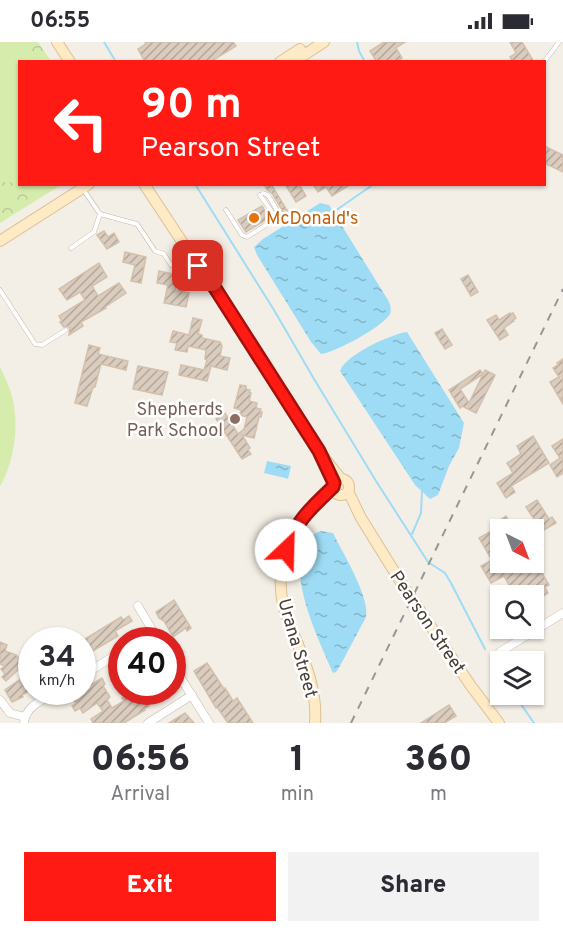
<!DOCTYPE html>
<style>
:root{--surface:#fff;--page:#f2f2f3;--text:#2b2b33;--muted:#7c7c81;--accent:#ff1a13}
body{margin:0;font-family:Overpass,sans-serif;background:var(--page);color:var(--text);height:100vh;display:flex;flex-direction:column;font-size:22px;white-space:nowrap}
*{box-sizing:border-box;margin:0}
p{font-size:20px;color:var(--muted)}
.icon{flex:none;width:33px;height:33px;fill:none;stroke:currentColor;stroke-width:2;stroke-linecap:round;stroke-linejoin:round}
.map{position:relative;height:681px;overflow:hidden}
.details{display:flex;flex-direction:column;background:var(--surface);flex:1}
.details>*{flex:none}
.hud{position:absolute;left:18px;top:18px;width:528px;height:126px;border-radius:0px;box-shadow:0 2px 4px #0004;background:#ff1a13;color:#fff;overflow:hidden}
.needle{width:39px;rotate:138deg}
.controls{position:absolute;left:490px;top:477px;display:grid;gap:12px}
.controls a{display:grid;place-items:center;width:54px;height:54px;border-radius:0px;background:var(--surface);box-shadow:0 2px 4px #0004;font-size:30px}
.speed{position:absolute;left:18px;top:585px;display:flex;gap:12px;font-size:30px;font-weight:700;text-align:center}
.speed>*{display:grid;place-content:center;width:78px;height:78px;border-radius:50%;background:var(--surface);box-shadow:0 2px 4px #0004;line-height:1}
.speed small{font-size:15px;font-weight:400}
.speed .limit{border:9px solid #d22;background:#fff;color:#111}
.pin{position:absolute;display:grid;place-items:center;width:51px;height:51px;color:#fff;margin:-26px;border-radius:12px;box-shadow:0 3px 9px #0006}
.me{position:absolute;width:66px;margin:-33px;rotate:24deg;stroke-linejoin:round;filter:drop-shadow(0 0 4px #0008)}
.turn{display:flex;align-items:center;gap:21px;height:126px;padding:0 24px;font-size:27px}
.turn .icon{width:78px;height:78px;stroke-width:2.5}
.turn b{display:block;font-size:42px;line-height:51px}
.eta{display:flex;justify-content:space-evenly;align-items:center;height:102px;text-align:center}
.eta b{font-size:36px;font-weight:800;line-height:42px}
.action{display:flex;gap:12px;margin-top:auto;padding:12px 24px}
.action a{flex:1;height:69px;border-radius:0px;background:var(--accent);color:#fff;font-size:24px;font-weight:800;line-height:69px;text-align:center}
.action a+a{background:var(--page);color:var(--text)}
.status{display:flex;justify-content:space-between;align-items:center;height:42px;padding:0 30px;background:var(--surface);direction:ltr}
.status svg{height:16px;fill:currentColor}
.map>svg:first-child{display:block}
.forest{fill:url(#forest-crowns)}
.garden{fill:#d6ecac}
.water{fill:url(#water-ripples)}
.lines{fill:none;stroke-linecap:round;stroke-linejoin:round}
.stream{stroke:#9edcf5;stroke-width:2}
.building{fill:url(#building-hatch);stroke:#d2c0ae;stroke-width:1.5}
.lane-casing{stroke:#c4b8ab;stroke-width:5}
.street-casing{stroke:#c4b8ab;stroke-width:9}
.secondary-casing{stroke:#dbc095;stroke-width:12}
.lane{stroke:#fff;stroke-width:4}
.street{stroke:#fff;stroke-width:8}
.secondary{stroke:#ffeac6;stroke-width:10}
.rail{stroke:#969696;stroke-width:2;stroke-dasharray:8 8;stroke-linecap:butt}
.secondary-bridge-casing{stroke:#dbc095;stroke-width:12;stroke-linecap:butt}
.secondary-bridge{stroke:#ffeac6;stroke-width:10}
.route-casing{stroke:#a6110c;stroke-width:15}
.route{stroke:#ff1a13;stroke-width:10}
.food-dot{fill:#e8710a;stroke:#fff;stroke-width:2}
.education-dot{fill:#8d6e63;stroke:#fff;stroke-width:2}
.labels{text-anchor:middle;stroke-width:5;stroke-linejoin:round;paint-order:stroke}
.food-label{font-size:18px;fill:#c56008;stroke:#fff;text-anchor:start}
.education-label{font-size:18px;fill:#785e54;stroke:#fff;text-anchor:end}
.street-label{font-size:18px;fill:#483e35;stroke:#fff}
</style>
<div class="status"><b>06:55</b><svg viewBox="0 0 49 12"><path d="M0 12V9h3v3zM5 12V6h3v6zM10 12V3h3v9zM15 12V0h3v12zM26 1h20v11H26zM47 4h2v5h-2z"/></svg></div>
<div class="map">
<svg width="563" height="681" viewBox="0 0 563 681">
<defs>
<pattern id="forest-crowns" width="20" height="18" patternUnits="userSpaceOnUse" patternTransform="scale(1.5)"><rect width="20" height="18" fill="#d6ecac"/><path d="M2 6a3 3 0 1 1 6 0M12 15a3 3 0 1 1 6 0" fill="none" stroke="#b9cb95"/></pattern>
<pattern id="water-ripples" width="26" height="14" patternUnits="userSpaceOnUse" patternTransform="scale(1.5)"><rect width="26" height="14" fill="#9edcf5"/><path d="M2 4q2-2 4 0t4 0M15 11q2-2 4 0t4 0" fill="none" stroke="#83b4c7"/></pattern>
<pattern id="building-hatch" width="6" height="6" patternUnits="userSpaceOnUse" patternTransform="scale(1.5)"><rect width="6" height="6" fill="#daccbe"/><path d="M-1 1l2-2M0 6l6-6M5 7l2-2" fill="none" stroke="#b3a79b"/></pattern>
</defs>
<rect width="100%" height="100%" fill="#f4efe6"/>
<!-- forest -->
<path class="forest" d="M0,0H38L51,19L20,20V142L61,143L0,181Z"/>
<!-- garden -->
<g class="garden">
<path d="M0,0H11L25,19L20,20L19,139L7,141L0,139Z"/>
<path d="M0,325C4,333 8,342 11,351C20,380 15,418 0,444Z"/>
</g>
<!-- water -->
<g class="water">
<path d="M320,161L329,163L388,258C390,262 392,267 390,272C384,284 334,311 321,312L311,300L257,213L254,205L263,197Z"/>
<path d="M407,290L464,381L459,406L449,424L438,453L430,457L415,443L340,329C345,313 391,292 407,290Z"/>
<path d="M267,419L291,424L288,437L285,436L264,431Z"/>
<path d="M321,489L333,491L337,499C346,516 370,557 366,575L340,624L336,630L333,631C320,600 285,531 307,500C311,495 314,491 321,489Z"/>
</g>
<g class="lines">
<!-- stream -->
<g class="stream">
<path d="M104,0L116,20"/>
<path d="M357,0L359,9L365,20"/>
<path d="M195,142L274,268L314,337L376,439L428,520L445,531L451,541L485,607"/>
<path d="M332,171L374,142"/>
<path d="M412,492L421,471L422,449"/>
<path d="M494,622L501,633"/>
<path d="M514,652L534,681"/>
</g>
</g>
<!-- building -->
<g class="building">
<path d="M145,0H233L236,4L210,20H145L138,7L146,2Z"/>
<path d="M384,0H405L396,6L402,16L397,20H377L370,9Z"/>
<path d="M510,0H522L534,20H513L510,15L516,11Z"/>
<path d="M544,104L563,113V130L544,121Z"/>
<path d="M264,142H271L288,170L283,173L282,168L272,151L267,148Z"/>
<path d="M285,142H299L306,154L296,160Z"/>
<path d="M313,142H351L332,154L326,145L318,150Z"/>
<path d="M262,164L269,176L246,190L238,178Z"/>
<path d="M104,189L108,195L114,191L119,200L107,207L97,193Z"/>
<path d="M125,210L146,215L141,241L131,239L135,223L123,220Z"/>
<path d="M99,221L107,235L92,244L98,254L119,241L126,251L105,265L106,266L81,280L83,284L69,293L70,286L67,284L64,285L60,280L62,279L59,274L85,258L80,250L67,258L59,247Z"/>
<path d="M159,229L178,233L175,248L189,251L186,265L164,261L168,243L157,241Z"/>
<path d="M468,233L478,250L471,254L461,237Z"/>
<path d="M510,271L511,272L513,271L516,276L513,278L514,279L504,286L508,293L500,298L487,278L496,273L499,278Z"/>
<path d="M193,276L202,278L198,292L202,293V296L220,300L222,304L220,314L230,316L227,328L211,324L207,339L179,333L181,323L204,328L207,318L205,317L206,308L188,304L187,310L175,308L177,301L170,300L173,289L189,293Z"/>
<path d="M442,287L452,303L445,307L435,291Z"/>
<path d="M89,303L100,306L98,312L128,319L126,328L101,322L95,345H93L87,364L75,361Z"/>
<path d="M563,317V362L550,340L559,335L553,326L558,323L557,321Z"/>
<path d="M138,324L168,330L162,353L133,347Z"/>
<path d="M480,328L483,332L460,347L469,361L485,328L495,333L476,371L462,364L460,366L449,348Z"/>
<path d="M240,343L246,344V347L250,348L249,350L251,351L249,359L257,361L256,366L261,367L260,370H262L261,375H259L254,396L242,393L250,406L248,408L251,412L242,417L216,377L225,371L238,392L244,387L247,375L240,373L241,368L234,366Z"/>
<path d="M533,394L549,421L511,444L515,450L506,456L497,441L513,431L507,421L521,412L517,404Z"/>
<path d="M563,397V431L557,435L550,423L560,416L552,404Z"/>
<path d="M537,458L549,477L552,475L556,481L542,489L526,465Z"/>
<path d="M506,474L515,488H501V520H512L516,527L526,520H536L549,543L545,545L548,551L534,560V554H515L504,534L491,541L481,524L492,518L479,496L497,486L494,482Z"/>
<path d="M174,558L191,586L187,589L186,586L173,595L164,579L159,576L156,570Z"/>
<path d="M129,574L132,579L115,589L118,594L86,613L82,608V602L87,600L85,597L121,575L123,578Z"/>
<path d="M0,600L7,603L5,609L16,613L22,620L17,624L19,627L6,639L2,635L5,632L1,627L5,624L0,622Z"/>
<path d="M207,621L224,647L225,646L233,659L237,656L253,681H228L217,665L216,666L194,629Z"/>
<path d="M102,636L105,642L103,644L110,655L107,658L112,666L124,659L122,656L132,650H134L136,653L139,651L143,656L147,654L148,657L159,650H176L164,657L162,654L149,662V664L144,667L145,668L124,681H93L91,677L103,669L97,661L83,671L80,666L75,669L72,664L76,661L74,658L76,657L73,652L77,650H82L87,646V645Z"/>
<path d="M19,638L23,644L32,639V647L22,653L23,655L12,660L5,648Z"/>
<path d="M449,663L456,674L444,681H421Z"/>
<path d="M185,671L194,681H169Z"/>
</g>
<g class="lines">
<!-- lane casing -->
<g class="lane-casing">
<g id="lane">
<path d="M544,20L559,0"/>
<path d="M260,153L274,173L273,178"/>
<path d="M226,168L242,193L247,195L272,179L278,173V170L268,153L263,151"/>
<path d="M100,172L137,182L155,209L164,212L171,223"/>
<path d="M71,206L94,190L100,172L83,147"/>
<path d="M0,248L35,302L42,303L66,288"/>
</g>
</g>
<!-- street casing -->
<g class="street-casing">
<g id="street">
<path d="M138,564L158,598"/>
<path d="M139,598L153,590"/>
<path d="M500,610L563,571"/>
<path d="M172,622L209,681"/>
<path d="M82,634L122,609"/>
<path d="M0,658L10,671L25,675"/>
<path d="M24,681C25,664 44,657 57,650"/>
<path d="M148,681L192,653"/>
</g>
</g>
<!-- secondary casing -->
<g class="secondary-casing">
<g id="secondary">
<path d="M57,0L70,20"/>
<path d="M280,20L300,7"/>
<path d="M293,20L324,0"/>
<path d="M144,142L198,224L206,232L319,409L341,437"/>
<path d="M0,199L89,142"/>
<circle cx="341" cy="445" r="8"/>
<path d="M348,449L361,476L407,550"/>
<path d="M417,564L471,644L499,681"/>
<path d="M315,681C317,654 309,630 299,605C293,590 285,573 282,557C278,532 283,502 298,481C307,467 321,456 333,445"/>
</g>
</g>
<!-- lane -->
<use href="#lane" class="lane"/>
<!-- street -->
<use href="#street" class="street"/>
<!-- secondary -->
<use href="#secondary" class="secondary"/>
<!-- rail -->
<path class="rail" d="M351,681L563,247"/>
<!-- secondary-bridge casing -->
<g class="secondary-bridge-casing">
<path id="secondary-bridge" d="M407,550L417,564"/>
</g>
<!-- secondary-bridge -->
<use href="#secondary-bridge" class="secondary-bridge"/>
</g>
<g class="lines">
<!-- route casing -->
<g class="route-casing">
<path id="route" d="M198,224L206,232L319,409L334,441L333,445C312,465 295,480 286,508"/>
</g>
<!-- route -->
<use href="#route" class="route"/>
</g>
<!-- markers -->
<circle class="food-dot" cx="254" cy="176" r="6"/>
<circle class="education-dot" cx="235" cy="377" r="6"/>
<g class="labels">
<!-- food labels -->
<g class="food-label">
<text x="266" y="182">McDonald's</text>
</g>
<!-- education labels -->
<g class="education-label">
<text x="223" y="373">Shepherds<tspan x="223" dy="21">Park School</tspan></text>
</g>
<!-- street labels -->
<g class="street-label">
<text transform="translate(428 580) rotate(56)" y="6">Pearson Street</text>
<text transform="translate(298 606) rotate(74)" y="6">Urana Street</text>
</g>
</g>
</svg>
<div class="controls">
<a><svg class="needle" viewBox="-14 -14 28 28"><path d="M0-13l5 13h-10z" fill="#e53935"/><path d="M0 13l5-13h-10z" fill="#7c7c81"/></svg></a>
<a><svg class="icon" aria-label="search" viewBox="0 0 24 24"><circle cx="10" cy="10" r="6"/><path d="M15 15l6 6"/></svg></a>
<a><svg class="icon" aria-label="layers" viewBox="0 0 24 24"><path d="M12 4l9 5-9 5-9-5zM3 14l9 5 9-5"/></svg></a>
</div>
<div class="speed"><div>34<small>km/h</small></div><div class="limit">40</div></div>
<div class="pin" style="left:198px;top:224px;background:#d93025"><svg class="icon" aria-label="arrive" viewBox="0 0 24 24"><path d="M6 21V4h12l-3 4 3 4H6"/></svg></div>
<svg class="me" style="left:286px;top:508px" viewBox="-20 -20 40 40"><circle r="19" fill="#fff"/><path d="M0-13L10 11 0 6-10 11z" fill="#ff1a13"/></svg>
<div class="hud">
<div class="turn"><svg class="icon" aria-label="left" viewBox="0 0 24 24"><path d="M17 20v-9H6M10 6l-5 5 5 5"/></svg><div><b>90 m</b>Pearson Street</div></div>
</div>
</div>
<section class="details">
<div class="eta">
<div><b>06:56</b><p>Arrival</p></div>
<div><b>1</b><p>min</p></div>
<div><b>360</b><p>m</p></div>
</div>
<div class="action"><a>Exit</a><a>Share</a></div>
</section>
